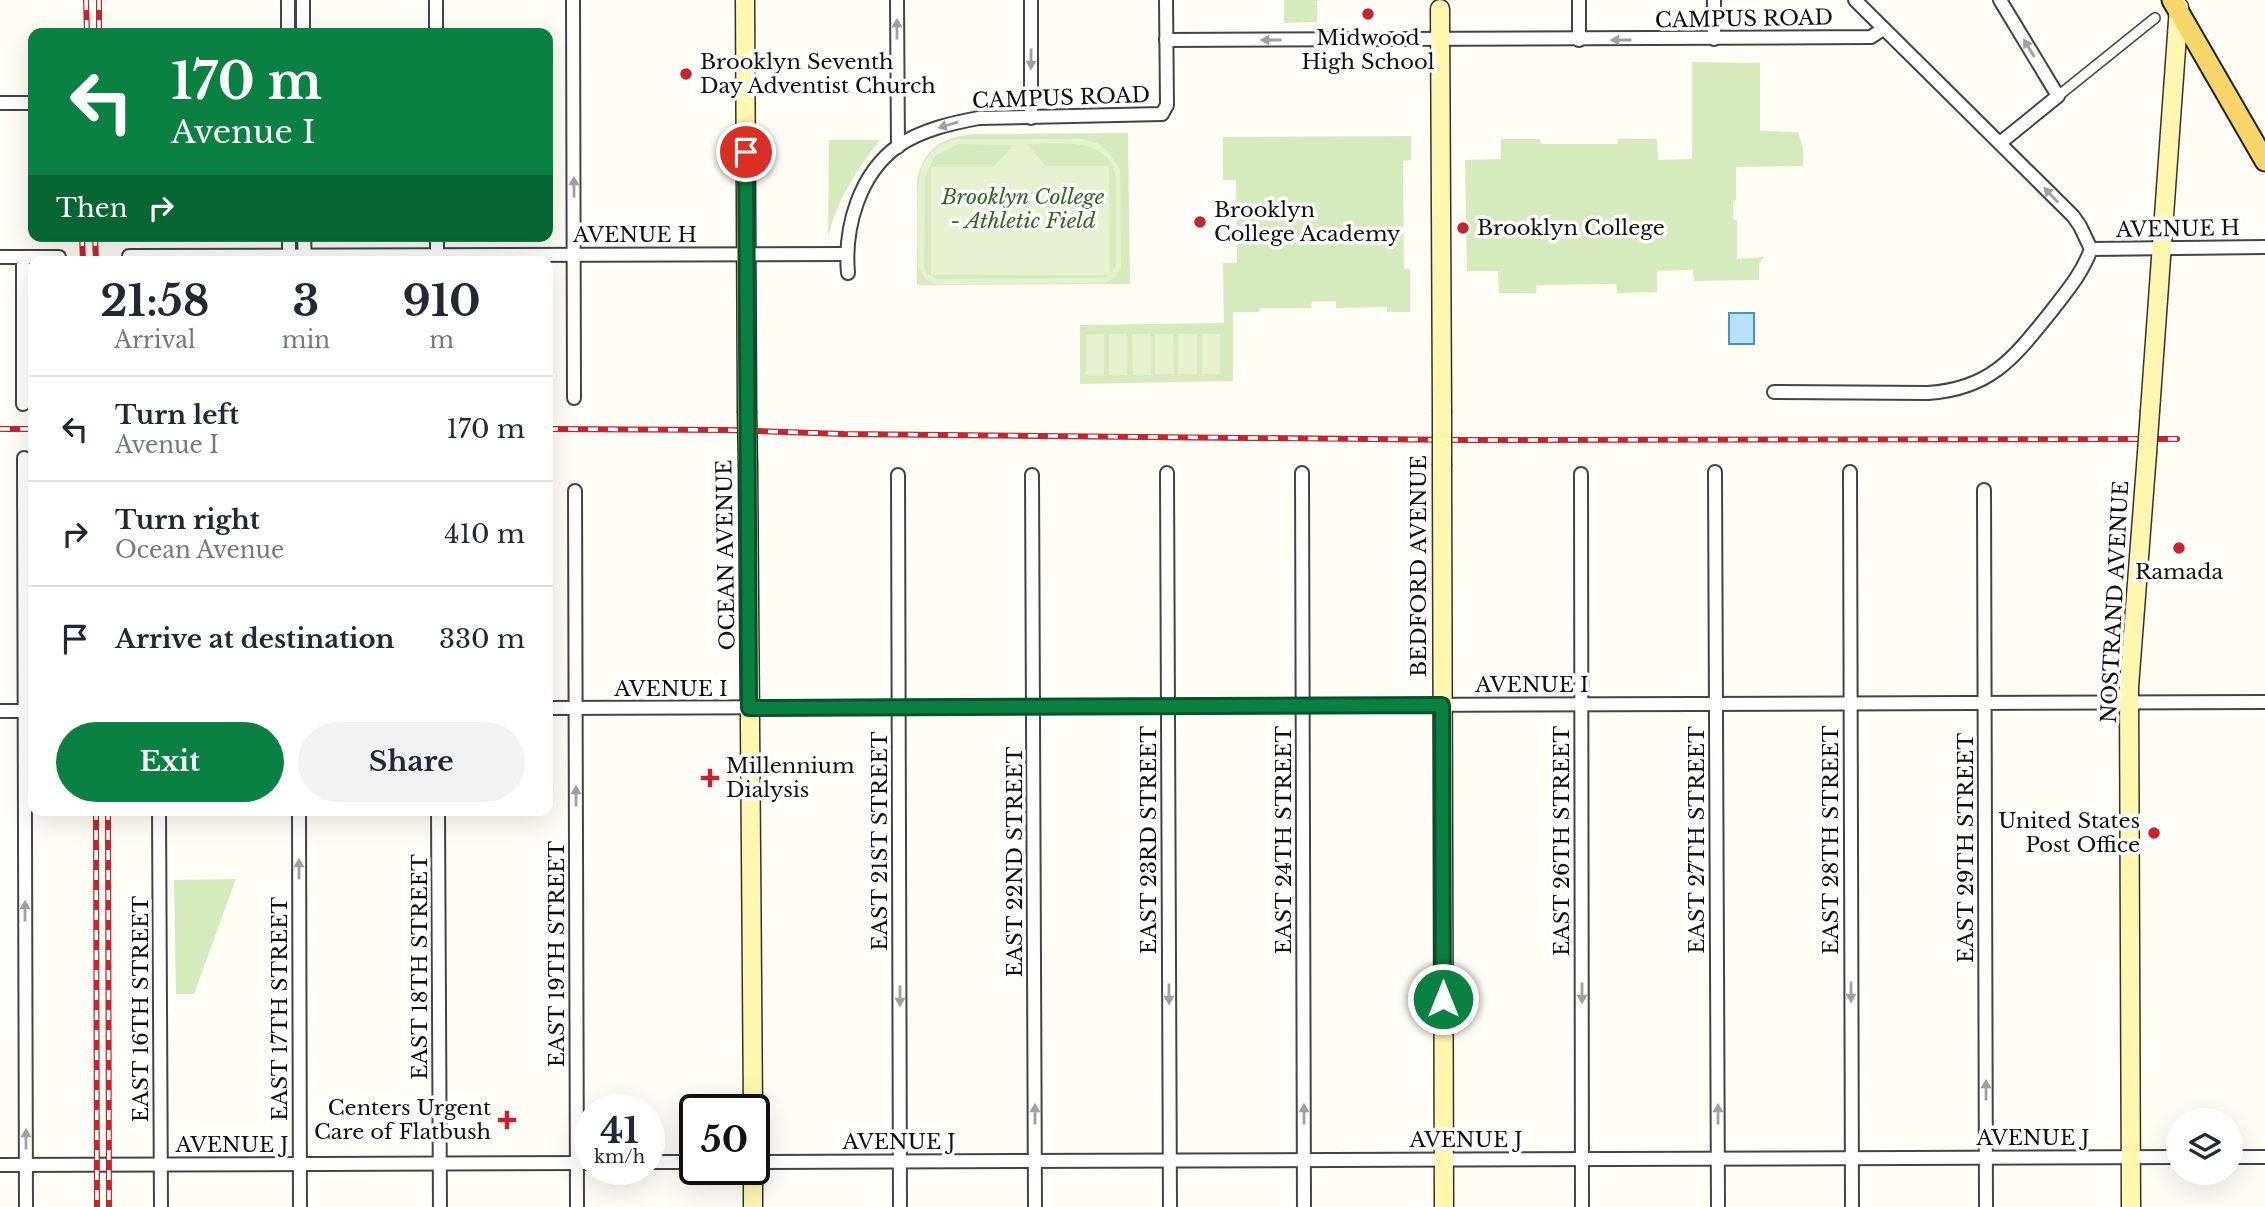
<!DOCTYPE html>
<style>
:root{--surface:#fff;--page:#f2f2f3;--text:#1f2937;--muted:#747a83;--line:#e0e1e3;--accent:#0b8043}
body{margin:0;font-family:"Libre Baskerville",serif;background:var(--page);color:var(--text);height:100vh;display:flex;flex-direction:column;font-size:26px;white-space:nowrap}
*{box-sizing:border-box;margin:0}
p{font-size:23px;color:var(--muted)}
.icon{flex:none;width:38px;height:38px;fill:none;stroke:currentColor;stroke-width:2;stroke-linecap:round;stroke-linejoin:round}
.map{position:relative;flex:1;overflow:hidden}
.panel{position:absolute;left:28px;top:256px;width:525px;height:560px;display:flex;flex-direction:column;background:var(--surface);border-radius:14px;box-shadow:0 7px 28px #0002}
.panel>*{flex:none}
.top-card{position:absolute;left:28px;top:28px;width:525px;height:214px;border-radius:14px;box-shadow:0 7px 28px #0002;background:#0b8043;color:#fff;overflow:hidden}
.controls{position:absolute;left:2166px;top:1108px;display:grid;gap:14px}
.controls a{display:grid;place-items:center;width:77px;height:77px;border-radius:50%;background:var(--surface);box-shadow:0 7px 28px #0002;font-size:35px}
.speed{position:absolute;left:574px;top:1094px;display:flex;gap:14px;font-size:35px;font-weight:700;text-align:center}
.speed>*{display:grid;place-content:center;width:91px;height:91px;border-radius:50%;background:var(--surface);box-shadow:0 7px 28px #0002;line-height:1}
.speed small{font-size:18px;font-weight:400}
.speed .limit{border:4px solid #111;border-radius:10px;background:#fff;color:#111}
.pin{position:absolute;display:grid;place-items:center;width:60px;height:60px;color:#fff;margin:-30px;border:4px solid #fff;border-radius:50%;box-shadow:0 2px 7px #0007}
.me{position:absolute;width:77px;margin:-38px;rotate:0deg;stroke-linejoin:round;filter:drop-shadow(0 0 5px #0008)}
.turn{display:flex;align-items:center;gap:24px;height:147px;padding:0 28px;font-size:32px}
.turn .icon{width:91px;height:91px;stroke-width:2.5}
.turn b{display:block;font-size:49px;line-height:60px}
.then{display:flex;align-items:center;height:66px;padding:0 28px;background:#0003;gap:14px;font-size:26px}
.eta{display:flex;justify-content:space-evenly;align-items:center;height:119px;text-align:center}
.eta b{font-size:42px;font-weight:700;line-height:49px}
.action{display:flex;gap:14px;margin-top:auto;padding:14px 28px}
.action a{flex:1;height:80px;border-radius:42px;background:var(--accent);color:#fff;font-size:28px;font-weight:700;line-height:80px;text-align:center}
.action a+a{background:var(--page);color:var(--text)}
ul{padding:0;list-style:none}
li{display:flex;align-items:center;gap:21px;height:105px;padding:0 28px;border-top:2px solid var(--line)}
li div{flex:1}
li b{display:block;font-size:26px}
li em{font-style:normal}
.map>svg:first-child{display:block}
.green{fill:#d5ebbd}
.pitch{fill:#e6f2cf;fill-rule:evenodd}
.water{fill:#b9e0f7;stroke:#3f96cf;stroke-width:2}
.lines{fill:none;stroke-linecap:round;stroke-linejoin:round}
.pedestrian-casing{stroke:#444;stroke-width:12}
.minor-casing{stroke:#444;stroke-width:16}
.secondary-casing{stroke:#333;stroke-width:21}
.primary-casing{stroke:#222;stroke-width:23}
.pedestrian{stroke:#fff;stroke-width:9}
.minor{stroke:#fff;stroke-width:12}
.secondary{stroke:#fff6b0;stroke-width:18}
.primary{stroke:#f9d66b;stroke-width:19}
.rail-casing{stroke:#c4262e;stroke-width:6}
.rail{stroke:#fff;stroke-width:3.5;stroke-dasharray:10;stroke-linecap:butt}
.secondary-bridge-casing{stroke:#333;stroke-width:21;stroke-linecap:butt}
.secondary-bridge{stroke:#fff6b0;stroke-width:18}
.oneway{fill:#a0a0a0}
.route-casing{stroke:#07532c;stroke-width:18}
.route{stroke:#0b8043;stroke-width:12}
.poi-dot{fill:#c4262e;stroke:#fff;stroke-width:2.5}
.labels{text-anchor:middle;stroke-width:7;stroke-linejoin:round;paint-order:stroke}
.street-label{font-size:21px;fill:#111;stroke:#fff}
.poi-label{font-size:21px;fill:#111;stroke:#fff;text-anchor:start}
.park-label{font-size:21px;font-style:italic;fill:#2f6b1f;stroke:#fff}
</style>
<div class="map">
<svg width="2265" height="1207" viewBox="0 0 2265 1207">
<rect width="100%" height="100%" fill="#fffdf5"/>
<!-- green -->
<g class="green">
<path d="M1284,0H1322L1317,1V22L1284,23Z"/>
<path d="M1692,62L1760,63V131L1798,132L1803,147V166L1736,167V200L1733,201V219L1737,220V259L1764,257L1759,264V280L1694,281L1693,270L1657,271V292L1617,293L1616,284L1537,285L1536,293H1499L1498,271H1467L1465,160L1501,159V139H1540L1541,144H1618V139H1657L1658,160L1692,159Z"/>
<path d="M1128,133L1130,284L917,285V179C924,148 943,137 974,134Z"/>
<path d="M1411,136V160L1403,161L1404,269H1410V312H1387V307L1336,308V301H1312L1311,308H1260L1259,312H1233V381L1080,384V325L1224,323L1223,263H1237L1236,180H1223V137Z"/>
<path d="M829,140H880C856,170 838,199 828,236Z"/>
<path d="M236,879L194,994H176L174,880Z"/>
</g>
<!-- pitch -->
<g class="pitch">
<path d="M957,139H1082L1097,143L1107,150L1120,170L1121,267L1115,277L1105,283L936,284L926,280L919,267C918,249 918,231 918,212C918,177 917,150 957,139ZM958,144L1014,145L993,167H931V275H1109L1104,278L937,279L929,275L924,267L925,176L935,156ZM1027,144C1057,144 1111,135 1116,178V266L1110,275L1109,166H1046Z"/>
<path d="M1104,334V375H1086V335Z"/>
<rect x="1109" y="334" width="18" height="41"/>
<path d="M1132,334H1151V375H1133Z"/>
<path d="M1155,334H1173L1174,374H1155Z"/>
<rect x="1178" y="334" width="19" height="40"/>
<rect x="1202" y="334" width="18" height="40"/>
</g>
<!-- water -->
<rect class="water" x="1729" y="313" width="25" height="31"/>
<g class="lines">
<!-- pedestrian casing -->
<g class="pedestrian-casing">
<path id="pedestrian" d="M2058,96L2155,18"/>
</g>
<!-- minor casing -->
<g class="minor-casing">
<g id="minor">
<path d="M288,0V33"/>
<path d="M303,0V33"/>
<path d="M436,0V33"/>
<path d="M573,0L574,398"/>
<path d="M897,0L898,147"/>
<path d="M1031,0V118"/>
<path d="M1579,0V40"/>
<path d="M1714,0V39"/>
<path d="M2000,0L2058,96L2000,143"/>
<path d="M1166,40L1871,37L1883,29"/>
<path d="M0,103H33"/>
<path d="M289,236V261"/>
<path d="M304,236L305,261"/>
<path d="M437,236V261"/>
<path d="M2091,249L2265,247"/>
<path d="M129,256L847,254"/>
<path d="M0,257H59"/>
<path d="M23,257V404"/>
<path d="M848,273C844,228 859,174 898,146C921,130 952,123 979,118L1162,114L1167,105L1166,0"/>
<path d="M1774,392L1928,393C1990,389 2013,359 2050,313C2066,292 2082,274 2091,249L2080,226L2073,216L1855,0"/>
<path d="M24,458L26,1207"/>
<path d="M1715,472L1718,1207"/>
<path d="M1850,472L1852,1207"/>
<path d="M1167,473L1170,1207"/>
<path d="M1302,473L1304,1207"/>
<path d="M1581,474L1582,1207"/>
<path d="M898,475L900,1207"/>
<path d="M1032,475L1035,1207"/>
<path d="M1984,490L1986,1207"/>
<path d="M575,491L577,1207"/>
<path d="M548,708L2265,702"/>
<path d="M0,711H33"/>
<path d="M159,810L161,1207"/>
<path d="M299,810L300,1207"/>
<path d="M438,810L440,1207"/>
<path d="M2231,1157H2265"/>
<path d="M649,1162H695"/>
<path d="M754,1162L2179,1157"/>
<path d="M0,1165L590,1163"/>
</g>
</g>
<!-- secondary casing -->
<g class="secondary-casing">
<g id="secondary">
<path d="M745,0L747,411"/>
<path d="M1440,9L1442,410"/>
<path d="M2150,411L2179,7"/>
<path d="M1442,466L1444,1207"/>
<path d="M748,467L753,1110"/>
<path d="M753,1207V1169"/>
<path d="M2131,1207L2129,687L2147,453"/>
</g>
</g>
<!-- primary casing -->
<g class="primary-casing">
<path id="primary" d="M2172,0L2265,161"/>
</g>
<!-- pedestrian -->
<use href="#pedestrian" class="pedestrian"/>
<!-- minor -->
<use href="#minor" class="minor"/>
<!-- secondary -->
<use href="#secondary" class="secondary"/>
<!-- primary -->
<use href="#primary" class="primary"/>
<!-- rail casing -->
<g class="rail-casing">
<g id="rail">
<path d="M86,0L87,33"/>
<path d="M99,0V33"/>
<path d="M82,236L83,261"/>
<path d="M95,236L96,261"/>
<path d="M0,429H33"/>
<path d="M548,429L727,430L844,434L1465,440L2177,439"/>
<path d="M96,810L97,1207"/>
<path d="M108,810L109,1207"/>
</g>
</g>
<!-- rail -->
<use href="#rail" class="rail"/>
<!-- secondary-bridge casing -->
<g class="secondary-bridge-casing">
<g id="secondary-bridge">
<path d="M1442,410V466"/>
<path d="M747,411L748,467"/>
<path d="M2147,453L2150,411"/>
</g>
</g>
<!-- secondary-bridge -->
<use href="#secondary-bridge" class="secondary-bridge"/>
</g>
<!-- one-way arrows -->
<defs><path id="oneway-solid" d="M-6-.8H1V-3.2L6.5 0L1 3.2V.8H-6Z" transform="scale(1.75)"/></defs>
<g class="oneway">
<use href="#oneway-solid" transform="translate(897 29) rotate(-90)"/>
<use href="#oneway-solid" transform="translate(1271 40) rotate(180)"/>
<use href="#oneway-solid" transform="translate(1621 40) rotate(180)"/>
<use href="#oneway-solid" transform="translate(2029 48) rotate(-121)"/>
<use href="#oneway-solid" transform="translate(1031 59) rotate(90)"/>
<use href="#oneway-solid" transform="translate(948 125) rotate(164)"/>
<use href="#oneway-solid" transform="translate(574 187) rotate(-90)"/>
<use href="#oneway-solid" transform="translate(2051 195) rotate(-134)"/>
<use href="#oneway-solid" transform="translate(576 796) rotate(-90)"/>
<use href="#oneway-solid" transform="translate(299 869) rotate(-90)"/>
<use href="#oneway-solid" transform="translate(25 911) rotate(-90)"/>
<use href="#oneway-solid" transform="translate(1851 992) rotate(90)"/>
<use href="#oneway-solid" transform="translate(1582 993) rotate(90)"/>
<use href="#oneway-solid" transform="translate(1169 994) rotate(90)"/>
<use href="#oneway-solid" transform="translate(900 996) rotate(90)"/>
<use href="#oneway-solid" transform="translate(1986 1090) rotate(-90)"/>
<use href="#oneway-solid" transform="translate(1035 1114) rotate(-90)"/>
<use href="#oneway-solid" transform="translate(1304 1114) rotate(-90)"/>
<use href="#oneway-solid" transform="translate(1718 1114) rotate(-90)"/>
<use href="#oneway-solid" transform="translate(26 1139) rotate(-90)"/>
</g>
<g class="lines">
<!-- route casing -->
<g class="route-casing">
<path id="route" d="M746,152L749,708L1442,705L1443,999"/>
</g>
<!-- route -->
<use href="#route" class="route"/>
</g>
<!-- markers -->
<g class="poi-dot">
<circle cx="1368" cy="14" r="7"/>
<circle cx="686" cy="74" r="7"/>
<circle cx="1200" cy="222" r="7"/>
<circle cx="1463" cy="228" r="7"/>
<circle cx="2179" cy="548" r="7"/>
<path d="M706.5 767.5h7v7h7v7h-7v7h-7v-7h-7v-7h7z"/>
<circle cx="2154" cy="833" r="7"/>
<path d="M503.5 1109.5h7v7h7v7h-7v7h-7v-7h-7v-7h7z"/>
</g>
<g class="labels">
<!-- street labels -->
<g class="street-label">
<text transform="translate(1744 19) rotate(-1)" y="7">CAMPUS ROAD</text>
<text transform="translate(1061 98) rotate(-2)" y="7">CAMPUS ROAD</text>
<text transform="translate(2178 229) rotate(-1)" y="7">AVENUE H</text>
<text x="635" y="242">AVENUE H</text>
<text transform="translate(726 555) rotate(-91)" y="7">OCEAN AVENUE</text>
<text transform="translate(1419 566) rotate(-90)" y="7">BEDFORD AVENUE</text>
<text transform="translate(2115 602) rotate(-87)" y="7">NOSTRAND AVENUE</text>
<text x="1532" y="692">AVENUE I</text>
<text x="671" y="696">AVENUE I</text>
<text transform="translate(1149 840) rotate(-90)" y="7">EAST 23RD STREET</text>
<text transform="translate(1284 840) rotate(-90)" y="7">EAST 24TH STREET</text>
<text transform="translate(1697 840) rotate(-90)" y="7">EAST 27TH STREET</text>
<text transform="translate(1831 840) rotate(-90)" y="7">EAST 28TH STREET</text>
<text transform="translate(880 841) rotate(-90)" y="7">EAST 21ST STREET</text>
<text transform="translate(1562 841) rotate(-90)" y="7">EAST 26TH STREET</text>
<text transform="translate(1966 848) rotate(-90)" y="7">EAST 29TH STREET</text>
<text transform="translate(1015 862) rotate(-90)" y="7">EAST 22ND STREET</text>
<text transform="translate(557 954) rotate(-90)" y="7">EAST 19TH STREET</text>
<text transform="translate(420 967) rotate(-90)" y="7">EAST 18TH STREET</text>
<text transform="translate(141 1009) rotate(-90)" y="7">EAST 16TH STREET</text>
<text transform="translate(280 1009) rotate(-90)" y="7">EAST 17TH STREET</text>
<text x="2033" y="1145">AVENUE J</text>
<text x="1466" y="1147">AVENUE J</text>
<text x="899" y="1149">AVENUE J</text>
<text x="232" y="1152">AVENUE J</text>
</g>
<!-- poi labels -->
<g class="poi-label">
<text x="1368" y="45" text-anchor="middle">Midwood<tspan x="1368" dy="24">High School</tspan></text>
<text x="700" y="69">Brooklyn Seventh<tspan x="700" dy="24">Day Adventist Church</tspan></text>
<text x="1214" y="217">Brooklyn<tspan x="1214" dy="24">College Academy</tspan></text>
<text x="1477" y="235">Brooklyn College</text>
<text x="2179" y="579" text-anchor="middle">Ramada</text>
<text x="726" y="773">Millennium<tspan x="726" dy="24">Dialysis</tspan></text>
<text x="2140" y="828" text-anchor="end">United States<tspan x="2140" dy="24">Post Office</tspan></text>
<text x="491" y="1115" text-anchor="end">Centers Urgent<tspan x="491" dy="24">Care of Flatbush</tspan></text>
</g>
<!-- park labels -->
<g class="park-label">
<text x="1023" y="204">Brooklyn College<tspan x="1023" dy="24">- Athletic Field</tspan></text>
</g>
</g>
</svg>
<div class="controls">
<a><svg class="icon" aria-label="layers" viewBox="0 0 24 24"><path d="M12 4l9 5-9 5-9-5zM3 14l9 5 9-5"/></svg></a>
</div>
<div class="speed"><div>41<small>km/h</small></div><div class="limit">50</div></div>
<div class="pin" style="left:746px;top:152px;background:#d93025"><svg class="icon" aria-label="arrive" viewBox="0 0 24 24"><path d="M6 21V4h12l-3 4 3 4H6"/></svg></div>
<svg class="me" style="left:1443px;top:999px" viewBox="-20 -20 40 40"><circle r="17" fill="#0b8043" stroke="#fff" stroke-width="3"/><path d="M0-11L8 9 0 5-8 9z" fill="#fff"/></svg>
<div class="top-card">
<div class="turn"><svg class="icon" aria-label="left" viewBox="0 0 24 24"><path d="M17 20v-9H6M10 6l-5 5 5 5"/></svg><div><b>170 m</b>Avenue I</div></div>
<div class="then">Then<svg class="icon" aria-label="right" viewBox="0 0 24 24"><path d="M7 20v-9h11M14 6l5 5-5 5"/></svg></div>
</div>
<section class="panel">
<div class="eta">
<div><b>21:58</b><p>Arrival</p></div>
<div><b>3</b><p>min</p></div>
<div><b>910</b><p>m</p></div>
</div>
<ul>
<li><svg class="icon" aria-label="left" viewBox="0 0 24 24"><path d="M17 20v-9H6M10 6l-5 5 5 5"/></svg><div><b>Turn left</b><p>Avenue I</p></div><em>170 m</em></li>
<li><svg class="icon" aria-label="right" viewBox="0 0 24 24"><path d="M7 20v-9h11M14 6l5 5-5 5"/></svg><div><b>Turn right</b><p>Ocean Avenue</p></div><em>410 m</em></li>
<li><svg class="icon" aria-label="arrive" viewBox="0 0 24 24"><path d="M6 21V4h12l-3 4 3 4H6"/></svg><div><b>Arrive at destination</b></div><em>330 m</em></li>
</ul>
<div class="action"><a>Exit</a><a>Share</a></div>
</section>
</div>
